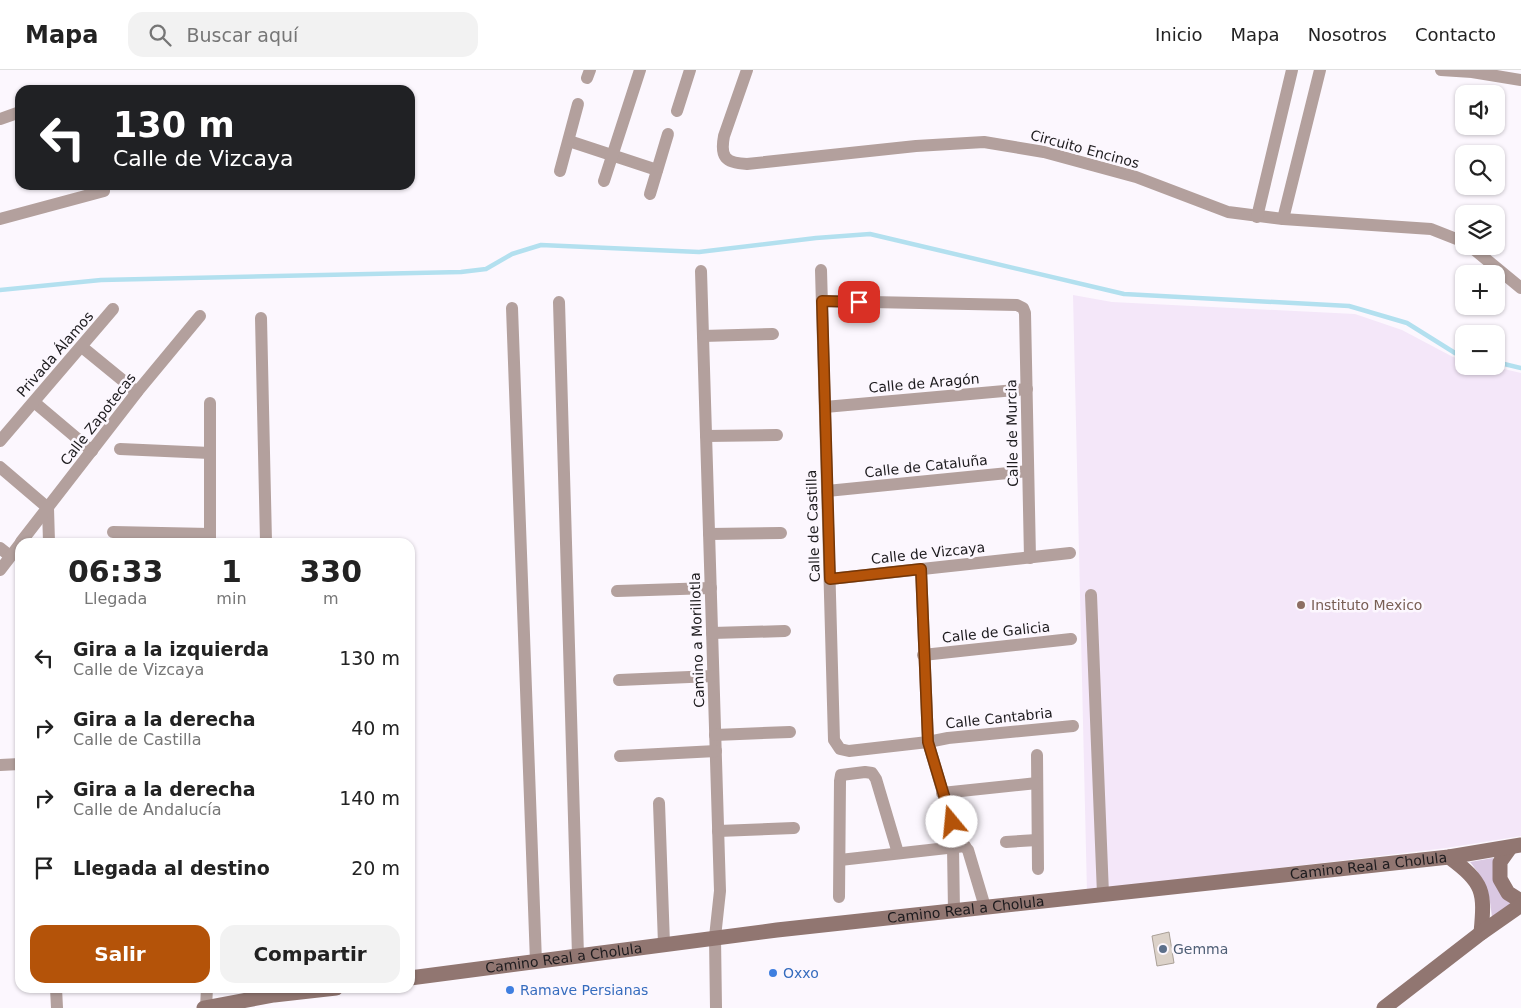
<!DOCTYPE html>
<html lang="es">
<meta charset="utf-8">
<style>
:root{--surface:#fff;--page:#f2f2f2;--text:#222;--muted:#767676;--line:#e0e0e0;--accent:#b45309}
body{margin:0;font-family:"DejaVu Sans",sans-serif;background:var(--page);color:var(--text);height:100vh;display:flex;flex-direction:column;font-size:19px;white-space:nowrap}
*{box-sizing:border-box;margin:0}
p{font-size:16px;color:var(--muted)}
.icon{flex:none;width:28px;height:28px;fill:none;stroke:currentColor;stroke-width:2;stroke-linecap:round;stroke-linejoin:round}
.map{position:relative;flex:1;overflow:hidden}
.drawer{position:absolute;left:15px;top:468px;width:400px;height:455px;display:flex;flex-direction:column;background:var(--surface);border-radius:15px;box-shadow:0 1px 4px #0004}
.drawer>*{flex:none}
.hud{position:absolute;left:15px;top:15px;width:400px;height:105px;border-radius:15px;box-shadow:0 1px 4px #0004;background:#202124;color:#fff;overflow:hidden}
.controls{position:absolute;left:1455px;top:15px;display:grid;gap:10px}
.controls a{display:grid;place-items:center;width:50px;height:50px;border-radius:10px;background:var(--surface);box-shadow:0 1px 4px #0004;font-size:25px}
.pin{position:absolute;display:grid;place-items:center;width:42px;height:42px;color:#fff;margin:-21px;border-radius:10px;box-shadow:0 2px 8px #0006}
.me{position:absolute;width:55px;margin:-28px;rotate:343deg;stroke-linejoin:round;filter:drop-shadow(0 0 4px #0008)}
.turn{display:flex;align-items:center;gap:18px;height:105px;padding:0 15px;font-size:22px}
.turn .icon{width:65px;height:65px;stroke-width:2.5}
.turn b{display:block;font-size:35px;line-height:42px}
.eta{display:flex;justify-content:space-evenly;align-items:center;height:85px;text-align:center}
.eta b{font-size:30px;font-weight:600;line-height:35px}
.button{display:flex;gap:10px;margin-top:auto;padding:10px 15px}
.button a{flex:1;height:58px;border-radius:15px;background:var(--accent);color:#fff;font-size:20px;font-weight:600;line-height:58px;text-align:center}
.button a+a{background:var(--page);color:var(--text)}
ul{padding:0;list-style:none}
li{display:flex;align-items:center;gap:15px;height:70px;padding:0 15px}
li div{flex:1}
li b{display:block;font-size:19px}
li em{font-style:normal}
header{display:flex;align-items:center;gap:30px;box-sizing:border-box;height:70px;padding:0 25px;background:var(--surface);border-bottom:1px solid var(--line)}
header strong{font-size:24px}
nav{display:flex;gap:28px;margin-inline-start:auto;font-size:18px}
.search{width:350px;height:45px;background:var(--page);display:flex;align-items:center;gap:12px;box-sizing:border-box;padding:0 18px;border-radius:15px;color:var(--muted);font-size:19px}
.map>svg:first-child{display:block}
.built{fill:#f4e7f9}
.green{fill:#dac8e2}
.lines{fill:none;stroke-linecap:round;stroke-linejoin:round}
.stream{stroke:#b3e0ef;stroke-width:4.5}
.building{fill:#dcd2c9;stroke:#aaa097}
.street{stroke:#b3a09d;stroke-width:12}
.secondary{stroke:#917671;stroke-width:15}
.route-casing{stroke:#753606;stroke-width:12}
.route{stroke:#b45309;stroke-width:9}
.education-dot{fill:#8d6e63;stroke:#fcf7fe;stroke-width:2}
.service-dot{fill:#5c6f8a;stroke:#fcf7fe;stroke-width:2}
.shop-dot{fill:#3f7fe0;stroke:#fcf7fe;stroke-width:2}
.labels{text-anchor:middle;stroke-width:5;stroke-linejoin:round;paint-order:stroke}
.street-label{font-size:14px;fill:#1d1b1e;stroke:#fcf7fe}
.education-label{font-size:14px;fill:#785e54;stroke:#fcf7fe;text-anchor:start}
.service-label{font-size:14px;fill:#4e5e75;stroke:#fcf7fe;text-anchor:start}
.shop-label{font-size:14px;fill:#366cbe;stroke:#fcf7fe;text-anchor:start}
</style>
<header>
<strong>Mapa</strong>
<div class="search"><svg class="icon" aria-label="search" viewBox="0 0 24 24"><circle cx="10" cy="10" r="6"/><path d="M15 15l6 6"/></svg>Buscar aquí</div>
<nav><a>Inicio</a><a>Mapa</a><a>Nosotros</a><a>Contacto</a></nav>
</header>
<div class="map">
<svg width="1521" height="938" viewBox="0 0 1521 938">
<rect width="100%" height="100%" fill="#fcf7fe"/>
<!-- built -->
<path class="built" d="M1073,225L1112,232L1355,244L1402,260L1453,287L1464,290V296H1491L1521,303V766L1446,778L1177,810L1087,823Z"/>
<!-- green -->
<path class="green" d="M1493,788V799L1512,835L1492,848C1490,824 1486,811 1470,792Z"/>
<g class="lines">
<!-- stream -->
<g class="stream">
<path d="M0,220L101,210L461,202L486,199L512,184L541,175L699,182L816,168L870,164L1124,224L1349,236L1407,253L1455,283L1464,285"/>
<path d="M1496,292L1521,298"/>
</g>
</g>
<!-- building -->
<path class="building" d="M1169,862L1174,893L1157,896L1152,866Z"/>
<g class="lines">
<!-- street -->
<g class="street">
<path d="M747,0L724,66C720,87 725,93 747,94L916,76L984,72L1044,82L1136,107L1228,142L1283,149L1431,159L1464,172"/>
<path d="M1441,0L1472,2L1521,10"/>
<path d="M587,8L590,0"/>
<path d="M677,41L690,0"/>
<path d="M0,49L20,42"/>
<path d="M569,71L657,100"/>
<path d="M560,101L578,34"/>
<path d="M604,111L640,0"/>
<path d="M650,124L668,64"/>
<path d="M1257,147L1292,0"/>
<path d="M0,149L104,121"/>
<path d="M1283,149L1320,0"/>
<path d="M1470,176L1521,218"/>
<path d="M821,200L834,670L840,679L849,681L928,672L948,668L1073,656"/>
<path d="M701,201L720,821L715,867L716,938"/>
<path d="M822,231L1017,235L1023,238L1025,243L1030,488"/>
<path d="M559,232L578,886"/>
<path d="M512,238L536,892"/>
<path d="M261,248L266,472"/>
<path d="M703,266L773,264"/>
<path d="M82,277L137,322"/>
<path d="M34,332L92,381"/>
<path d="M825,337L1027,319"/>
<path d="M706,366L777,365"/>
<path d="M0,371L113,239"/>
<path d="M120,379L210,383"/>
<path d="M0,397L48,438L49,472"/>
<path d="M827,421L1028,401"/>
<path d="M113,462L210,464"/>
<path d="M709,464L781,463"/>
<path d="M21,472L137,322L200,246"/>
<path d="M210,472V333"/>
<path d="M0,478L10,486"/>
<path d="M921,499L928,672L956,767L968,780L985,837"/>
<path d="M0,500L20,474"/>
<path d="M830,509L1070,483"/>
<path d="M617,521L711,518"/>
<path d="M1091,525L1103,824"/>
<path d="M712,563L785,561"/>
<path d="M923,585L1071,569"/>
<path d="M619,610L713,606"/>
<path d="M715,665L790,662"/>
<path d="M1037,685L1038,799"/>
<path d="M620,686L716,681"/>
<path d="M0,695L20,694"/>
<path d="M942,723L1037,713"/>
<path d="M659,733L664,874"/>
<path d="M718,761L794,758"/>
<path d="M1006,772L1037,770"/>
<path d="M840,790L965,776"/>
<path d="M839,827L840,711L841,705L865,702L872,703L876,709L898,783"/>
<path d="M954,841L953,777L956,770"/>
<path d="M56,918L57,938"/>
<path d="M206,938L207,918"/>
</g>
<!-- secondary -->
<g class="secondary">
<path d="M1510,778L1500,792V809L1508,823L1521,831"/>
<path d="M1449,787C1484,813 1485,821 1481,863"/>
<path id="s1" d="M410,908L777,860L1449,787L1521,775"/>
<path d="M204,938L274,925L336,918"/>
<path d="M1384,938L1481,863L1521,835"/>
</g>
</g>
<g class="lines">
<!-- route casing -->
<g class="route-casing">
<path id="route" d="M859,232L822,231L830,509L921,499L928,672L952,752"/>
</g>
<!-- route -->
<use href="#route" class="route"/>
</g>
<!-- markers -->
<circle class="education-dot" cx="1301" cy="535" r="5"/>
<circle class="service-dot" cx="1163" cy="879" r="5"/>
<g class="shop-dot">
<circle cx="773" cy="903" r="5"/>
<circle cx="510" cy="920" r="5"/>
</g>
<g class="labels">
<!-- street labels -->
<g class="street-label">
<text transform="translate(1085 79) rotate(15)" y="5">Circuito Encinos</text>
<text transform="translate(55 284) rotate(-49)" y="5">Privada Álamos</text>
<text transform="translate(924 313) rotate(-5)" y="5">Calle de Aragón</text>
<text transform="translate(98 349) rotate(-52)" y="5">Calle Zapotecas</text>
<text transform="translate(1012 363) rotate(-91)" y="5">Calle de Murcia</text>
<text transform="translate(926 396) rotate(-6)" y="5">Calle de Cataluña</text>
<text transform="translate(813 456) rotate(-92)" y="5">Calle de Castilla</text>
<text transform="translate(928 483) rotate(-6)" y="5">Calle de Vizcaya</text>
<text transform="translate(996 562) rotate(-6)" y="5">Calle de Galicia</text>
<text transform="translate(697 570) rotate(-92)" y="5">Camino a Morillotla</text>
<text transform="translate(999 648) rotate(-6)" y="5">Calle Cantabria</text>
<text dy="5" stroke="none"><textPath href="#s1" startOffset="965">Camino Real a Cholula</textPath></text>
<text dy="5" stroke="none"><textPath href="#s1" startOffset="560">Camino Real a Cholula</textPath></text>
<text dy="5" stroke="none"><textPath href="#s1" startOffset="155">Camino Real a Cholula</textPath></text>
</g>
<!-- education labels -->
<g class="education-label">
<text x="1311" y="540">Instituto Mexico</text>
</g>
<!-- service labels -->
<g class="service-label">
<text x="1173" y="884">Gemma</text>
</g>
<!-- shop labels -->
<g class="shop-label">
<text x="783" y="908">Oxxo</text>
<text x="520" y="925">Ramave Persianas</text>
</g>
</g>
</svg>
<div class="controls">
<a><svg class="icon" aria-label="sound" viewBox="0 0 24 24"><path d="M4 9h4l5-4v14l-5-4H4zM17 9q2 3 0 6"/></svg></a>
<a><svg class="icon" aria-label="search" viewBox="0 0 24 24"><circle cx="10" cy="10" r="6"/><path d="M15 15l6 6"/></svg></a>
<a><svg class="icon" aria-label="layers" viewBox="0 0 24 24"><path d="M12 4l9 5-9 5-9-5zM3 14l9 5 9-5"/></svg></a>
<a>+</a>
<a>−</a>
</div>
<div class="pin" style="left:859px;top:232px;background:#d93025"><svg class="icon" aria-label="arrive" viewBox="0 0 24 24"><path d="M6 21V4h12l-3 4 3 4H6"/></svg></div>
<svg class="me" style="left:952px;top:752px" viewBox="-20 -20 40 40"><circle r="19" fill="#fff"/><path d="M0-13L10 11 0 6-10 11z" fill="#b45309"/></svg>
<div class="hud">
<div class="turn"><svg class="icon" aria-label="left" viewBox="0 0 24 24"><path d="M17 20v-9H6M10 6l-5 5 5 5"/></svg><div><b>130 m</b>Calle de Vizcaya</div></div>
</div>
<section class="drawer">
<div class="eta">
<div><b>06:33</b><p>Llegada</p></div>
<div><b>1</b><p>min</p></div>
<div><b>330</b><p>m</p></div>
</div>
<ul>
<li><svg class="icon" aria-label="left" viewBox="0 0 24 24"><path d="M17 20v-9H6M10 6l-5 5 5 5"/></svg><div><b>Gira a la izquierda</b><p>Calle de Vizcaya</p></div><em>130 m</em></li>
<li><svg class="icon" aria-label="right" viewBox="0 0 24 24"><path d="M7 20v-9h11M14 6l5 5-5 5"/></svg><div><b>Gira a la derecha</b><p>Calle de Castilla</p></div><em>40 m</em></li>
<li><svg class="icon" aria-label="right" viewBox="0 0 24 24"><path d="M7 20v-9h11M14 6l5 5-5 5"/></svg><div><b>Gira a la derecha</b><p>Calle de Andalucía</p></div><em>140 m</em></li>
<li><svg class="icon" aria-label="arrive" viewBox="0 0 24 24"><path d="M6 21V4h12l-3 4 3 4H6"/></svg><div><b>Llegada al destino</b></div><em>20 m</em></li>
</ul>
<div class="button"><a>Salir</a><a>Compartir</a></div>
</section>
</div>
